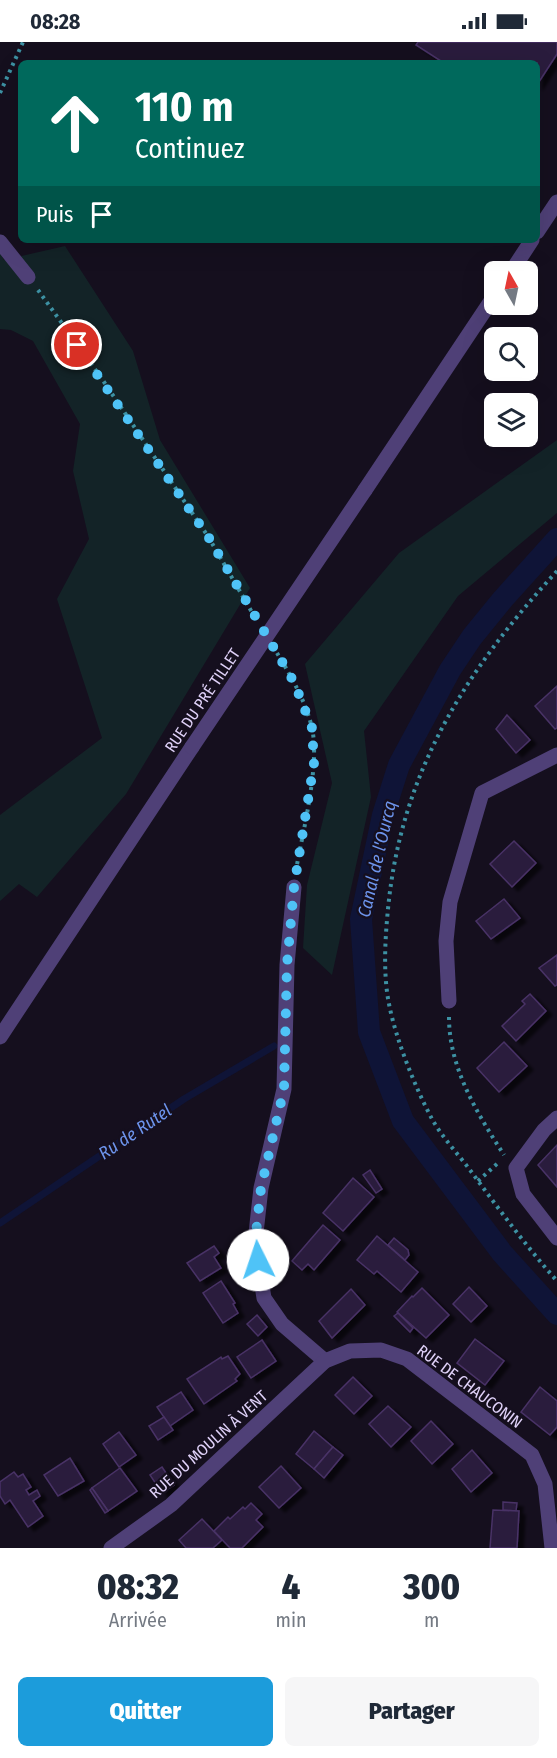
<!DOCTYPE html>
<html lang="fr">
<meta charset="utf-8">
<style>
:root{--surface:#fff;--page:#f6f6f7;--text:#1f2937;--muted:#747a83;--accent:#1c9cdb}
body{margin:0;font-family:"Fira Sans Condensed",sans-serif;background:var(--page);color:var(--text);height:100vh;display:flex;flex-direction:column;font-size:22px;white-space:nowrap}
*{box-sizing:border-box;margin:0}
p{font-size:20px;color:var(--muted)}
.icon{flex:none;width:33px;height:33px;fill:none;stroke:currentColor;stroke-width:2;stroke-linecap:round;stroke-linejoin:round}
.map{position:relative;height:1506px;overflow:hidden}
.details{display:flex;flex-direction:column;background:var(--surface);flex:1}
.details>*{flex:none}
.top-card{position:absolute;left:18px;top:18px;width:522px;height:183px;border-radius:9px;box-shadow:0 6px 24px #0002;background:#00695c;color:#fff;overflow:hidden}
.needle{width:39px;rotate:351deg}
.buttons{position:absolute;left:484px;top:219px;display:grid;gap:12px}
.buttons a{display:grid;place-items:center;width:54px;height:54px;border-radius:9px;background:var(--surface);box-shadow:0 6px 24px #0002;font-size:30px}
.pin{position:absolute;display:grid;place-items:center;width:51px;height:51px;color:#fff;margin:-26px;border:3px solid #fff;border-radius:50%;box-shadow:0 2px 6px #0007}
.me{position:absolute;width:66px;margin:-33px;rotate:356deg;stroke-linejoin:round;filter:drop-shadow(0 0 4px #0008)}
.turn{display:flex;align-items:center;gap:21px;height:126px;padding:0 18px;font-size:27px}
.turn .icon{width:78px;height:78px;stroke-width:2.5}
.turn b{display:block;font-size:42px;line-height:51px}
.then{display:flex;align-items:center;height:57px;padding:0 18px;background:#0003;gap:12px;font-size:22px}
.eta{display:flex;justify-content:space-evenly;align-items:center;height:102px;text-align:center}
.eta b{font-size:36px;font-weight:800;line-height:42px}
.primary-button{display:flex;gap:12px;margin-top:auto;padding:12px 18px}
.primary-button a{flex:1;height:69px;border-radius:9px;background:var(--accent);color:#fff;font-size:24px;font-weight:800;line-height:69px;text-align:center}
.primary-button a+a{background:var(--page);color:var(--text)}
.status{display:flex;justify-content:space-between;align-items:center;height:42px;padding:0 30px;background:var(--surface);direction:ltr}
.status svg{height:16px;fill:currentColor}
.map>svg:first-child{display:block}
.green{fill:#132327}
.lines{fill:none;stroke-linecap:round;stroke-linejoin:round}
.stream{stroke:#0f1437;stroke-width:7}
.canal{stroke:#0f1437;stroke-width:22}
.building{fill:#2b1d3d;stroke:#483266;stroke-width:1.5;filter:url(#shadow)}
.path{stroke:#3d91a3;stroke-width:4;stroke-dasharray:3 4.5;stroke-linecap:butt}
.minor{stroke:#4f4077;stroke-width:15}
.minor-bridge{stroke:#4f4077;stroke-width:15}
.route{stroke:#4fc3f7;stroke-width:10;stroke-dasharray:0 18}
.labels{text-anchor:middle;stroke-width:4.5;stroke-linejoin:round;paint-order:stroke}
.street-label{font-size:16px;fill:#e0d2f9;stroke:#150f1e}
.water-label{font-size:18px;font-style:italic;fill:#6d94ec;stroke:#150f1e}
</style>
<div class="status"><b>08:28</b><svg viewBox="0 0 49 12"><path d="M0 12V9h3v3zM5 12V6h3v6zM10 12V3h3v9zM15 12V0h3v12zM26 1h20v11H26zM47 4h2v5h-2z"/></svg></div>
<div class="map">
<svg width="557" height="1506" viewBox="0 0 557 1506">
<defs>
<filter id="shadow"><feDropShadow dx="6" dy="4" stdDeviation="1.5" flood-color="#0009"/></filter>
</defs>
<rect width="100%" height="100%" fill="#150f1e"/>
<!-- green -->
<g class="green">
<path d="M65,204L133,309L160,398L250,546L126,752L37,855L19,842L0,859V773L102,696L57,557L89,497L73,429L80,382L33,299L11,288L0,287V211L4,218Z"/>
<path d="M557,398V471L458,554L364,689L371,755L332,933L303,906L307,843L332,741L305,622L399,511Z"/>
</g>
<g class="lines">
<!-- stream -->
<path class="stream" d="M0,1181L184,1057L274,1004"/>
<!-- canal -->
<path class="canal" d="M557,497L503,557L472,595L450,628L399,723L383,773L361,877L369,990L403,1079L502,1211L557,1272"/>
</g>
<!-- building -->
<g class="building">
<path d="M418,0H557V12L537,43V21H440L441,19L416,3Z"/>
<path d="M557,644V686L555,687L535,664Z"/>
<path d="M507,673L530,698L516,711L496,687Z"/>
<path d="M514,799L536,821L512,845L490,822Z"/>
<path d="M504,857L520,876L491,897L476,879Z"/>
<path d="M557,913V943L555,944L539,926Z"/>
<path d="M530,952L546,969L516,999L502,984L525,962L522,959Z"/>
<path d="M504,1000L527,1024L499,1050L477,1026Z"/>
<path d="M557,1103V1145L538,1123Z"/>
<path d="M370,1128L382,1147L376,1151L363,1133Z"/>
<path d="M353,1136L374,1155L343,1189L323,1171Z"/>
<path d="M323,1183L340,1198L314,1228L308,1222L302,1228L292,1219Z"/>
<path d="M377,1194L418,1230L401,1250L377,1229L374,1232L357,1218Z"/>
<path d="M394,1196L408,1208L409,1213L405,1218L388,1203Z"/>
<path d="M214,1204L219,1211L214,1215L221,1226L200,1239L187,1221Z"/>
<path d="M221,1239L235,1261L233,1262L238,1271L223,1281L203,1251Z"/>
<path d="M469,1245L487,1264L471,1280L453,1262Z"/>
<path d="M422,1246L449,1273L426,1296L397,1270L412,1254L413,1255Z"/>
<path d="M351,1247L365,1263L332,1296L319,1279Z"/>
<path d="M398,1271L413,1286L410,1290L394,1274Z"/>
<path d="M257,1273L267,1285L258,1294L247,1282Z"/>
<path d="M475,1297L504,1319L485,1343L457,1321Z"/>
<path d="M262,1298L276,1319L251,1336L237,1315Z"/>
<path d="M228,1314L240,1332L235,1337L237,1339L204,1362L187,1337L221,1315L222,1317Z"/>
<path d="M353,1335L372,1354L354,1372L335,1353Z"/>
<path d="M540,1345L557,1359V1385L550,1393L521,1370Z"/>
<path d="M181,1350L193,1368L170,1384L157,1365Z"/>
<path d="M388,1364L411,1385L391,1405L369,1382Z"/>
<path d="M164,1375L173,1388L158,1398L149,1384Z"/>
<path d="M431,1379L453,1402L432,1422L411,1399Z"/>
<path d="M314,1389L333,1405L314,1427L296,1412Z"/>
<path d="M119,1390L136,1413L119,1425L103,1402Z"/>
<path d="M333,1405L343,1413L324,1436L314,1427Z"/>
<path d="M472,1408L492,1431L471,1450L452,1427Z"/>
<path d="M70,1416L84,1439L58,1454L44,1433Z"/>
<path d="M281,1424L301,1446L279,1466L259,1445Z"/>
<path d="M162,1425L174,1443L162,1451L150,1433Z"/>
<path d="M120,1426L137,1449L108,1469L92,1446Z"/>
<path d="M14,1430L18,1435L23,1432L31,1445L26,1448L29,1453L37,1448L40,1454L33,1459L43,1474L28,1485L10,1458L5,1462L0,1454V1440Z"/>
<path d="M92,1446L108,1469L105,1471L90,1448Z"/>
<path d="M503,1460L517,1461L516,1469L503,1468Z"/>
<path d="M251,1461L262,1472L256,1478L263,1485L242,1506H230L214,1489L228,1475L230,1477L243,1465L245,1467Z"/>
<path d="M493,1468L519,1469L517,1506H490Z"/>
<path d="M202,1477L222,1498L213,1506H186L179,1498Z"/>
</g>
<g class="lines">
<!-- path -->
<g class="path">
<path d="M0,51L23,0"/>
<path d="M38,248L102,337L209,496L257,579"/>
<path d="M557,529C466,628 401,730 388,867C385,898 383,932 389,962C396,998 415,1045 432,1077C442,1095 458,1112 470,1128C498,1166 526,1204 557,1239"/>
<path d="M277,611C291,634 306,660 312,686C320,723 303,789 296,828"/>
<path d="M449,975C449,1026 477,1071 504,1113"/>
<path d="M478,1139L499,1120"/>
</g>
<!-- minor -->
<g class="minor">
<path d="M537,190L557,160"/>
<path d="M0,200L28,235"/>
<path d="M511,230L532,198"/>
<path d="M365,448L495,253"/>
<path d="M294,845L287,923L284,1047L261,1146L255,1200L264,1256L282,1282L325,1319"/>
<path d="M449,959L446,899L450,860L482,751L557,713"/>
<path d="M0,995L192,705"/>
<path d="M557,1076L544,1088L516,1126L523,1152L557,1196"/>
<path d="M111,1506L171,1463L325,1319L350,1309L381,1308L407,1317L532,1413L545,1442L552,1506"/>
</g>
<!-- minor-bridge -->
<path class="minor-bridge" d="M192,705L365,448"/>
</g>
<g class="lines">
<!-- route -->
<path class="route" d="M77,303L209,496L294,640L312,686L314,721L294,845L287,923L284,1047L261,1146L255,1200L258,1218"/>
</g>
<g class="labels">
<!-- street labels -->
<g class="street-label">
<text transform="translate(202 658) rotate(-56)" y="6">RUE DU PRÉ TILLET</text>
<text transform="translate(470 1344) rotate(37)" y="6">RUE DE CHAUCONIN</text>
<text transform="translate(208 1402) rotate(-42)" y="6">RUE DU MOULIN À VENT</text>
</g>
<!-- water labels -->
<g class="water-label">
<text transform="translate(377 817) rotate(-77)" y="6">Canal de l'Ourcq</text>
<text transform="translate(135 1090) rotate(-34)" y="6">Ru de Rutel</text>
</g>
</g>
</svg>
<div class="buttons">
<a><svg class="needle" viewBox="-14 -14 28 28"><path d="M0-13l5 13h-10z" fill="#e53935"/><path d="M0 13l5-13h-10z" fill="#747a83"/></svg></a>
<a><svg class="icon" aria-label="search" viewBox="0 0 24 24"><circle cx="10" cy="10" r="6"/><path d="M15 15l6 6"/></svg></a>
<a><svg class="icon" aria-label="layers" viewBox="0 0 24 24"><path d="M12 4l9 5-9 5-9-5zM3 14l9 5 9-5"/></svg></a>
</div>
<div class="pin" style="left:77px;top:303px;background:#d93025"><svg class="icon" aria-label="arrive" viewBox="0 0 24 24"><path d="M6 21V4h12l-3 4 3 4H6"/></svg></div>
<svg class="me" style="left:258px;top:1218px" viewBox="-20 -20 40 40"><circle r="19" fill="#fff"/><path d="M0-13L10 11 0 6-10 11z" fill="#4fc3f7"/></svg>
<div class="top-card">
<div class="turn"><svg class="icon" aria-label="ahead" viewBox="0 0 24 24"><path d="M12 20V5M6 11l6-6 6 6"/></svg><div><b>110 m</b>Continuez</div></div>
<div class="then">Puis<svg class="icon" aria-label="arrive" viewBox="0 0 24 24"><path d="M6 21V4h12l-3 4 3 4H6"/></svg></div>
</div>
</div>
<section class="details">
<div class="eta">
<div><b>08:32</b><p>Arrivée</p></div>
<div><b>4</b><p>min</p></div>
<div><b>300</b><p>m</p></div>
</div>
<div class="primary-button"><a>Quitter</a><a>Partager</a></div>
</section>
